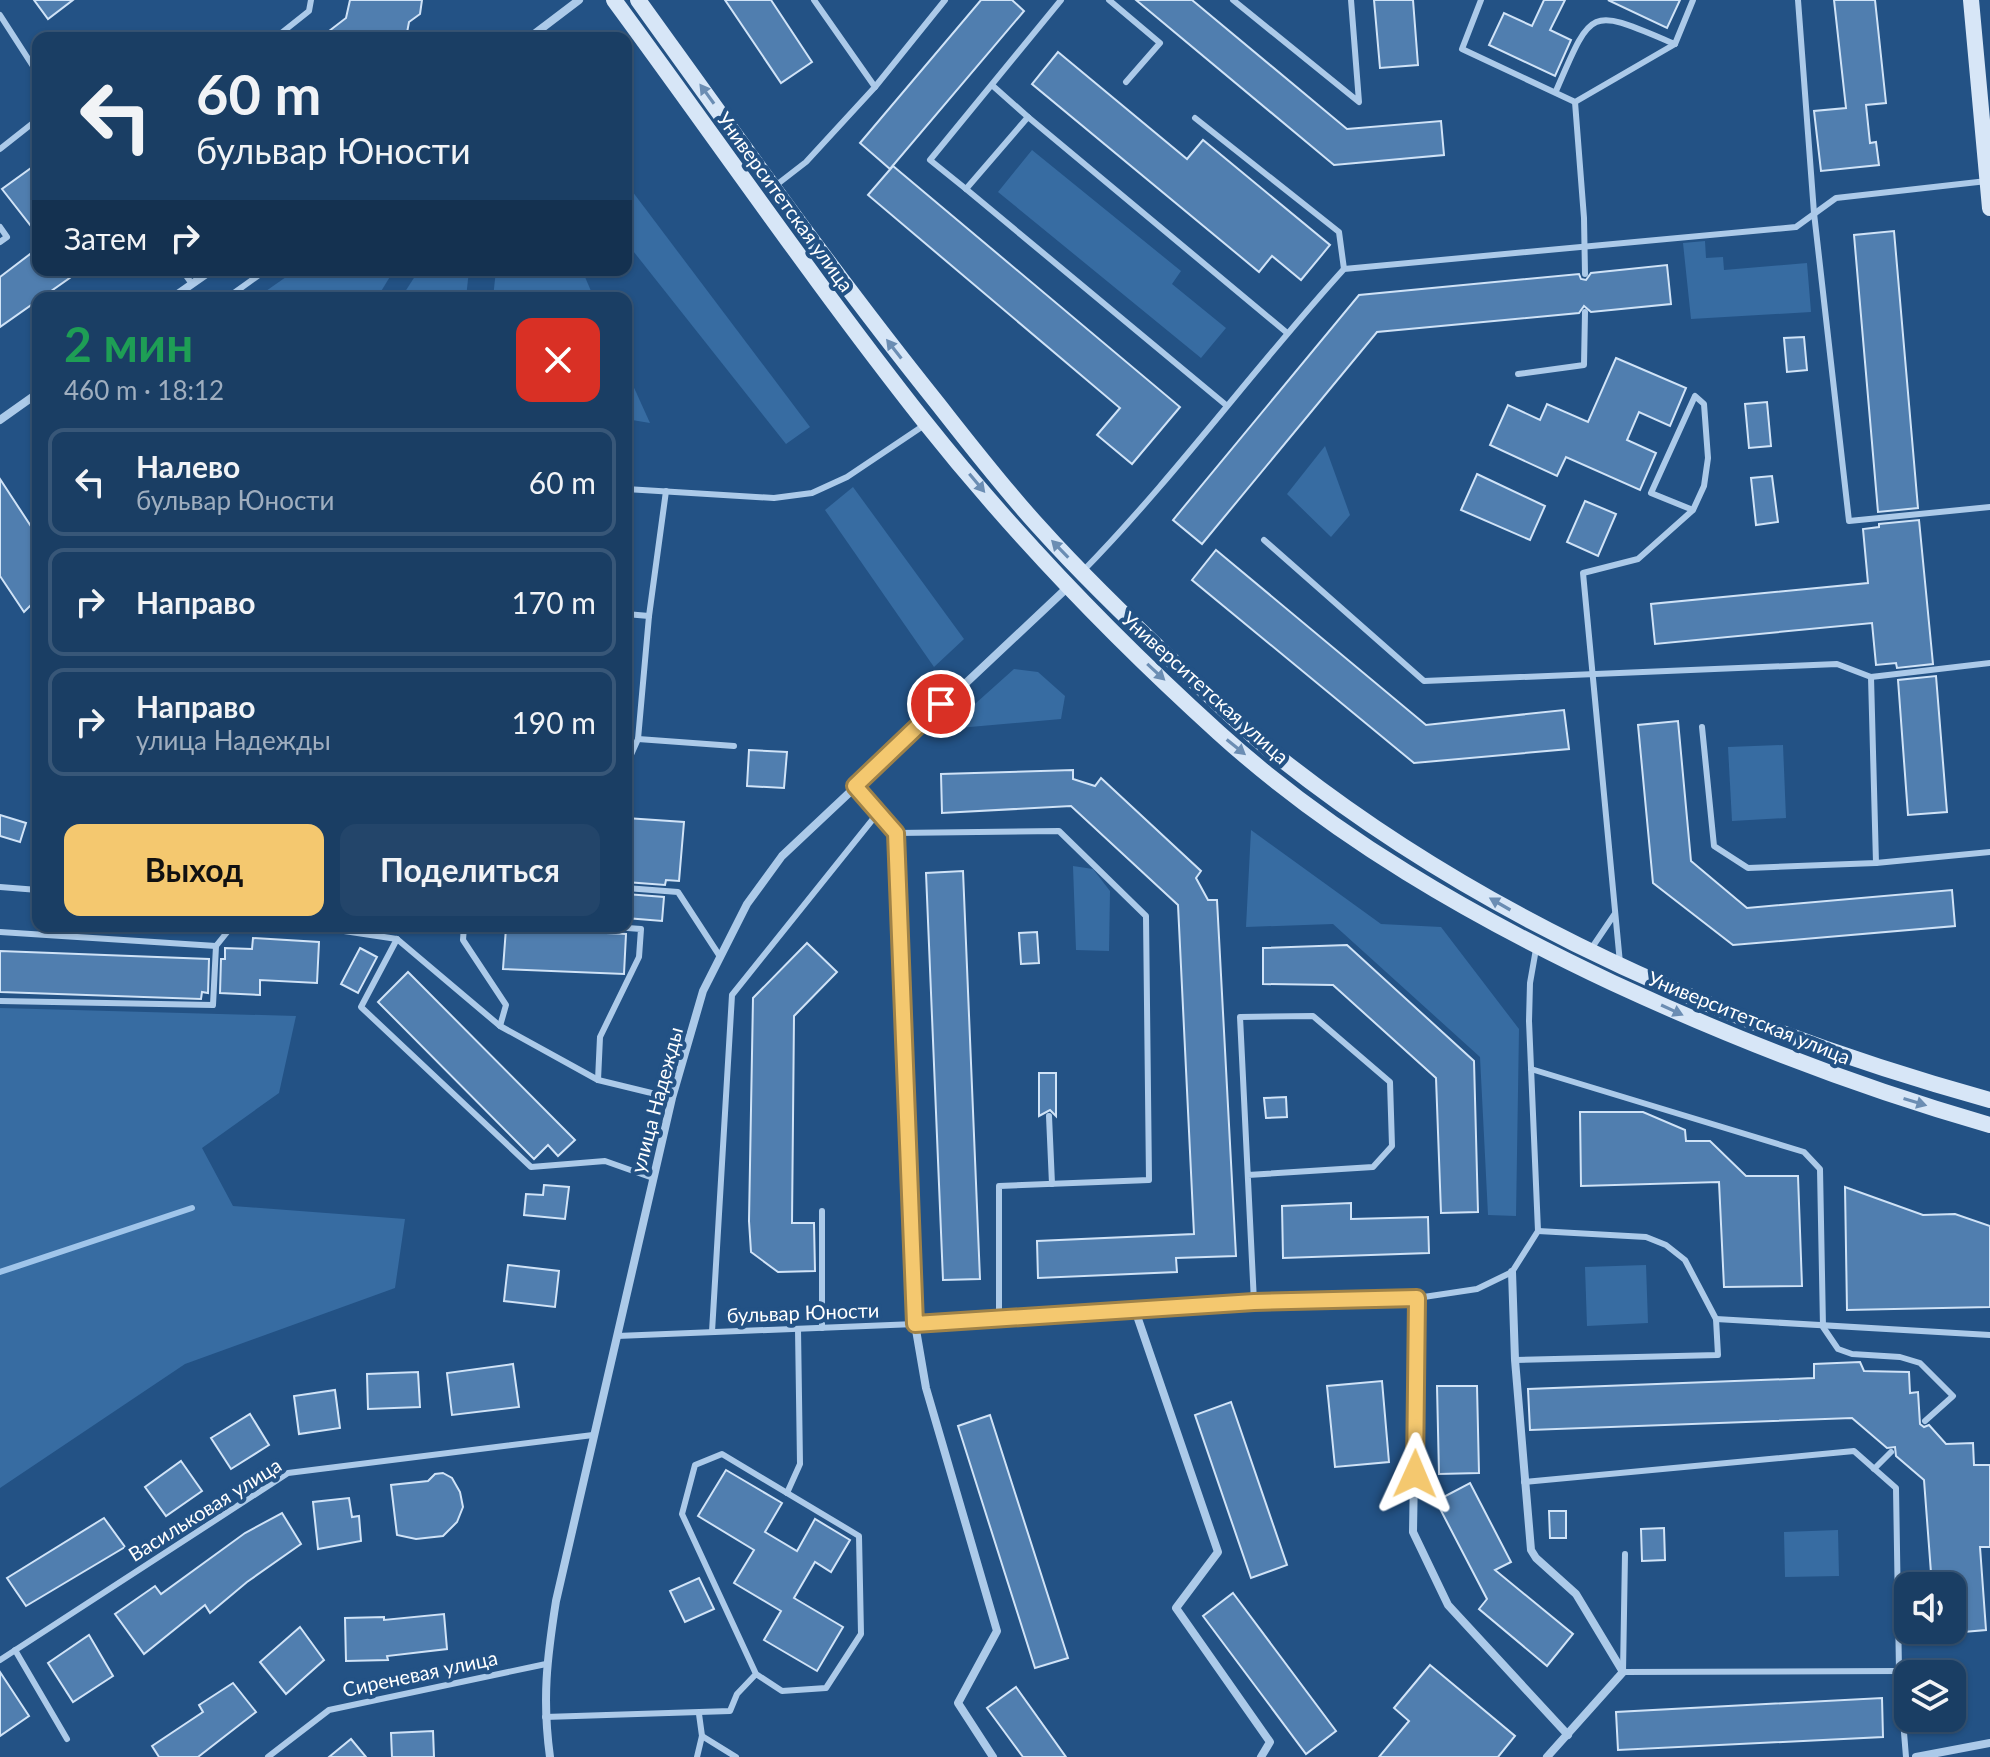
<!DOCTYPE html>
<html lang="ru">
<meta charset="utf-8">
<style>
:root{--surface:#1a3e64;--page:#23456a;--text:#f1f3f6;--muted:#9faebf;--line:#385778;--accent:#f4c86f}
body{margin:0;font-family:Lato,sans-serif;background:var(--page);color:var(--text);height:100vh;display:flex;flex-direction:column;font-size:30px;white-space:nowrap}
*{box-sizing:border-box;margin:0}
p{font-size:26px;color:var(--muted)}
.icon{flex:none;width:44px;height:44px;fill:none;stroke:currentColor;stroke-width:2;stroke-linecap:round;stroke-linejoin:round}
.map{position:relative;flex:1;overflow:hidden}
.drawer{position:absolute;left:32px;top:292px;width:600px;height:640px;display:flex;flex-direction:column;background:var(--surface);border-radius:16px;box-shadow:0 2px 6px #0004,0 0 0 2px var(--line)}
.drawer>*{flex:none}
.top-card{position:absolute;left:32px;top:32px;width:600px;height:244px;border-radius:16px;box-shadow:0 2px 6px #0004,0 0 0 2px var(--line);background:#1a3e64;color:var(--text);overflow:hidden}
.controls{position:absolute;left:1894px;top:1572px;display:grid;gap:16px}
.controls a{display:grid;place-items:center;width:72px;height:72px;border-radius:16px;background:var(--surface);box-shadow:0 2px 6px #0004,0 0 0 2px var(--line);font-size:40px}
.pin{position:absolute;display:grid;place-items:center;width:68px;height:68px;color:#fff;margin:-34px;border:4px solid #fff;border-radius:50%;box-shadow:0 2px 8px #0007}
.me{position:absolute;width:88px;margin:-44px;rotate:1deg;stroke-linejoin:round;filter:drop-shadow(0 0 6px #0008)}
.turn{display:flex;align-items:center;gap:28px;height:168px;padding:0 32px;font-size:36px}
.turn .icon{width:104px;height:104px;stroke-width:2.5}
.turn b{display:block;font-size:56px;line-height:68px}
.then{display:flex;align-items:center;height:76px;padding:0 32px;background:#0003;gap:16px;font-size:30px}
.round{display:grid;place-items:center;flex:none;width:84px;height:84px;border-radius:16px;background:var(--page)}
.summary{display:flex;align-items:center;justify-content:space-between;height:136px;padding:0 32px}
h1{font-size:48px;font-weight:700;line-height:60px;color:#1e9e55}
.cta{display:flex;gap:16px;margin-top:auto;padding:16px 32px}
.cta a{flex:1;height:92px;border-radius:16px;background:var(--accent);color:#111;font-size:32px;font-weight:700;line-height:92px;text-align:center}
.cta a+a{background:var(--page);color:var(--text)}
ul{padding:0;list-style:none}
li{display:flex;align-items:center;gap:24px;height:108px;margin:0 16px 12px;padding:0 16px;border:4px solid var(--line);border-radius:16px}
li div{flex:1}
li b{display:block;font-size:30px}
li em{font-style:normal}
.map>svg:first-child{display:block}
.green{fill:#376ca2}
.lines{fill:none;stroke-linecap:round;stroke-linejoin:round}
.stream{stroke:#a0c5ea;stroke-width:6}
.building{fill:#507eaf;stroke:#d0e3f7;stroke-width:2}
.lane{stroke:#accae9;stroke-width:6}
.street{stroke:#accae9;stroke-width:8}
.secondary{stroke:#d7e6f7;stroke-width:16}
.oneway{fill:#6b8db3}
.route-casing{stroke:#9f8248;stroke-width:20}
.route{stroke:#f4c86f;stroke-width:14}
.labels{text-anchor:middle;stroke-width:8;stroke-linejoin:round;paint-order:stroke}
.street-label{font-size:20px;fill:#fff;stroke:#235285}
</style>
<div class="map">
<svg width="1990" height="1757" viewBox="0 0 1990 1757">
<rect width="100%" height="100%" fill="#235285"/>
<!-- green -->
<g class="green">
<path d="M1032,150L1181,271L1172,284L1226,328L1201,358L998,192Z"/>
<path d="M626,183L810,427L786,444L626,242Z"/>
<path d="M1705,241L1706,258L1723,257L1724,270L1807,263L1811,312L1691,319L1683,243Z"/>
<path d="M296,270H394L377,298H256Z"/>
<path d="M419,270H469L466,298H401Z"/>
<path d="M496,270H582L594,298H493Z"/>
<path d="M626,370L650,423L626,419Z"/>
<path d="M1325,446L1350,515L1331,537L1287,494Z"/>
<path d="M853,487L964,639L934,667L825,510Z"/>
<path d="M1014,669L1038,672L1065,696L1061,719L947,729Z"/>
<path d="M1783,745L1786,818L1732,821L1728,747Z"/>
<path d="M1251,830L1381,924L1441,927L1519,1029L1516,1216L1488,1215L1480,1057L1333,924L1246,927Z"/>
<path d="M1073,866L1093,869L1110,891L1109,951L1076,950Z"/>
<path d="M0,1008L296,1016L279,1093L202,1148L233,1206L405,1219L395,1288L185,1364L0,1488Z"/>
<path d="M1646,1265L1648,1323L1587,1326L1585,1267Z"/>
<path d="M1838,1530L1839,1576L1785,1577L1784,1532Z"/>
</g>
<g class="lines">
<!-- stream -->
<path class="stream" d="M0,1272L192,1208"/>
</g>
<!-- building -->
<g class="building">
<path d="M34,0H73L48,19Z"/>
<path d="M350,0H422L420,14L409,22L406,38H320L346,18Z"/>
<path d="M725,0H771L812,62L781,83Z"/>
<path d="M981,0H1012L1024,11L890,169L860,143Z"/>
<path d="M1136,0H1192L1347,129L1441,121L1444,155L1334,165Z"/>
<path d="M1374,0H1413L1418,65L1380,68Z"/>
<path d="M1544,0H1565L1550,30L1571,40L1555,76L1489,45L1504,13L1532,26Z"/>
<path d="M1608,0H1680L1667,28Z"/>
<path d="M1834,0H1875L1886,103L1866,105L1870,143L1876,142L1879,165L1821,171L1814,111L1846,108Z"/>
<path d="M1058,52L1187,159L1203,140L1330,245L1301,280L1272,256L1259,272L1032,84Z"/>
<path d="M38,163V235L2,189Z"/>
<path d="M893,166L1180,407L1132,464L1097,435L1120,408L868,195Z"/>
<path d="M1894,231L1918,508L1878,512L1854,235Z"/>
<path d="M38,248V270H81L0,327V277Z"/>
<path d="M1667,265L1671,304L1591,312L1584,306L1579,313L1377,332L1202,544L1173,520L1359,295L1579,274L1581,279L1586,280L1591,273Z"/>
<path d="M1804,337L1807,370L1787,372L1784,338Z"/>
<path d="M1616,358L1686,388L1670,426L1639,412L1627,440L1656,453L1640,490L1566,457L1557,476L1490,445L1508,405L1540,420L1547,404L1588,422Z"/>
<path d="M1767,402L1771,446L1749,448L1745,404Z"/>
<path d="M1477,474L1545,506L1530,540L1461,510Z"/>
<path d="M1772,476L1778,522L1756,525L1751,478Z"/>
<path d="M0,479L38,537V598L24,612L0,576Z"/>
<path d="M1585,501L1616,514L1598,556L1567,542Z"/>
<path d="M1919,520L1933,664L1897,668L1896,663L1876,665L1872,623L1655,644L1651,604L1868,583L1863,529L1879,527V524Z"/>
<path d="M1216,550L1426,725L1564,710L1569,749L1414,763L1192,580Z"/>
<path d="M1936,676L1947,812L1908,815L1898,680Z"/>
<path d="M1678,721L1691,861L1747,908L1952,890L1955,926L1733,945L1653,883L1638,725Z"/>
<path d="M749,750L787,752L784,788L747,786Z"/>
<path d="M1073,770V779L1095,786L1101,778L1201,871L1196,878L1208,900H1217L1236,1256L1176,1258L1177,1272L1038,1278L1037,1241L1194,1234L1178,905L1071,806L942,813L941,774Z"/>
<path d="M0,815L26,823L20,842L0,836Z"/>
<path d="M626,818L684,822L679,881L666,880L665,885L626,882Z"/>
<path d="M963,871L980,1279L943,1280L926,873Z"/>
<path d="M626,894L664,897L662,921L626,918Z"/>
<path d="M506,928L626,934L624,974L503,969Z"/>
<path d="M1037,932L1039,963L1021,964L1019,933Z"/>
<path d="M253,938L319,942L317,983L260,980V995L220,993L221,959H225V948L252,949Z"/>
<path d="M807,943L837,972L794,1016L792,1223H814L815,1271L778,1272L751,1252L749,1221L753,998Z"/>
<path d="M1347,945L1474,1061L1478,1212L1441,1213L1436,1078L1333,985L1263,984V948Z"/>
<path d="M360,948L377,957L358,993L341,984Z"/>
<path d="M0,951L209,959L208,993L202,992L201,999L0,992Z"/>
<path d="M408,972L575,1140L558,1156L548,1145L534,1159L378,1002Z"/>
<path d="M1039,1073H1056V1116L1050,1110L1039,1116Z"/>
<path d="M1286,1097L1287,1117L1266,1118L1264,1098Z"/>
<path d="M1580,1112H1643L1685,1130L1686,1141H1710L1746,1176H1798L1802,1286L1724,1287L1719,1182L1581,1186Z"/>
<path d="M544,1185L569,1187L565,1219L524,1215L526,1194L543,1195Z"/>
<path d="M1845,1187L1923,1215L1955,1214L1990,1226V1307L1847,1310Z"/>
<path d="M1351,1203V1219L1428,1217L1429,1253L1283,1258L1282,1206Z"/>
<path d="M508,1265L559,1271L555,1307L504,1301Z"/>
<path d="M1860,1362L1864,1371L1909,1372L1910,1393L1918,1392L1920,1424L1924,1427L1929,1425L1946,1444L1973,1443L1974,1465H1990V1547H1980L1986,1630L1952,1633V1586H1932L1924,1480L1896,1456L1895,1447L1887,1448L1852,1418L1530,1430L1528,1389L1814,1378V1364Z"/>
<path d="M513,1364L519,1407L452,1415L447,1373Z"/>
<path d="M418,1372L420,1407L368,1409L367,1374Z"/>
<path d="M1382,1381L1389,1462L1335,1467L1327,1386Z"/>
<path d="M1437,1386H1477L1479,1473L1439,1474Z"/>
<path d="M335,1390L340,1428L299,1434L294,1396Z"/>
<path d="M1231,1402L1287,1565L1251,1578L1195,1415Z"/>
<path d="M250,1414L269,1445L231,1469L211,1438Z"/>
<path d="M990,1415L1068,1658L1035,1668L958,1426Z"/>
<path d="M181,1461L202,1491L166,1516L145,1487Z"/>
<path d="M726,1470L782,1503L765,1532L797,1551L815,1519L850,1540L831,1572L815,1562L794,1598L843,1627L817,1671L764,1640L781,1611L734,1583L754,1550L698,1516Z"/>
<path d="M443,1473L452,1478L460,1492L463,1507L457,1522L443,1536L416,1539L397,1535L391,1485L428,1481L435,1474Z"/>
<path d="M1470,1483L1511,1562L1495,1570L1573,1634L1547,1666L1479,1609L1487,1599L1436,1501Z"/>
<path d="M349,1498L352,1517L359,1516L361,1541L318,1549L313,1502Z"/>
<path d="M1549,1511H1566V1538H1550Z"/>
<path d="M282,1513L301,1544L247,1582L210,1613L205,1605L144,1654L115,1614L155,1586L161,1594L245,1533Z"/>
<path d="M104,1518L125,1547L26,1606L7,1578Z"/>
<path d="M1664,1528L1665,1560L1642,1561L1641,1529Z"/>
<path d="M699,1578L714,1609L685,1622L670,1591Z"/>
<path d="M1233,1593L1336,1731L1306,1754L1203,1616Z"/>
<path d="M444,1614L447,1649L387,1656L388,1660L346,1661L345,1618L384,1617V1620Z"/>
<path d="M300,1627L324,1660L286,1694L260,1662Z"/>
<path d="M89,1635L113,1676L73,1702L48,1663Z"/>
<path d="M1430,1665L1515,1736L1498,1757H1379L1409,1721L1394,1708Z"/>
<path d="M0,1672L29,1716L0,1736Z"/>
<path d="M233,1683L256,1712L198,1757H159L152,1746L203,1712L199,1705Z"/>
<path d="M1016,1687L1066,1757H1023L1009,1738L987,1708Z"/>
<path d="M1882,1698L1883,1737L1618,1750L1616,1712Z"/>
<path d="M433,1731L434,1757H392L391,1733Z"/>
<path d="M351,1739L366,1757H329Z"/>
</g>
<g class="lines">
<!-- lane -->
<g class="lane">
<path d="M1109,0L1160,43L1126,82"/>
<path d="M1233,0L1359,102L1351,0"/>
<path d="M1481,0L1462,49L1575,102L1675,44L1693,0"/>
<path d="M1798,0L1814,213L1849,521L1990,507"/>
<path d="M0,15L38,74"/>
<path d="M275,38L309,11L311,0"/>
<path d="M993,86L1028,117"/>
<path d="M875,87L945,0"/>
<path d="M1556,91C1593,5 1589,8 1675,44"/>
<path d="M1575,102L1584,218L1585,274"/>
<path d="M1195,118L1339,232L1344,269"/>
<path d="M0,149L38,119"/>
<path d="M775,186L806,162L875,87L814,0"/>
<path d="M966,189L930,160L1061,0"/>
<path d="M0,227L7,237L0,242"/>
<path d="M182,270L192,284"/>
<path d="M227,298L266,270"/>
<path d="M1518,374L1584,365L1585,312"/>
<path d="M1226,405L966,189L1028,117L1286,332"/>
<path d="M626,489L774,498L812,493L847,477L926,424"/>
<path d="M1264,540L1424,681L1837,664L1871,677L1990,663"/>
<path d="M1082,572C1175,477 1254,368 1344,269L1796,227L1836,198L1987,181"/>
<path d="M626,614L649,616"/>
<path d="M1871,677L1876,863"/>
<path d="M1702,727L1714,846L1748,868L1876,863L1990,852"/>
<path d="M638,739L734,746"/>
<path d="M626,766L638,739L649,616L666,491"/>
<path d="M855,786L896,833L915,1324"/>
<path d="M896,833L1059,831L1146,916L1149,1180L999,1186V1319"/>
<path d="M0,887L38,890"/>
<path d="M626,888L678,892L719,955"/>
<path d="M311,926L397,939L500,1026L598,1080L672,1098"/>
<path d="M464,926L463,940L506,1005L500,1026"/>
<path d="M0,932L216,946L232,926"/>
<path d="M397,939L361,1007L531,1167L605,1161L653,1178"/>
<path d="M1591,949L1614,915"/>
<path d="M1620,963L1583,573L1638,559L1693,510L1704,486L1708,458L1704,404L1695,396L1651,493L1693,510"/>
<path d="M0,1001L213,1005L216,946"/>
<path d="M1531,1069L1804,1152L1820,1169L1823,1327L1838,1349L1852,1354L1900,1357L1920,1363L1953,1396L1925,1421"/>
<path d="M598,1080L600,1037L639,957L641,929L601,926"/>
<path d="M1049,1116L1052,1184"/>
<path d="M1248,1175L1373,1167L1392,1146L1390,1082L1313,1016L1240,1017L1254,1302"/>
<path d="M1716,1319L1990,1335"/>
<path d="M822,1328V1211"/>
<path d="M712,1332L732,995L877,814"/>
<path d="M617,1336L915,1324L1254,1302L1417,1298L1477,1289L1512,1272L1538,1231L1529,1021L1530,983L1536,949"/>
<path d="M1515,1360L1718,1355L1716,1319L1685,1260L1666,1245L1646,1237L1538,1231"/>
<path d="M1874,1469L1891,1452"/>
<path d="M1524,1482L1854,1451L1896,1488L1899,1671L1906,1757"/>
<path d="M787,1493L800,1464L798,1329"/>
<path d="M1625,1554L1623,1672L1899,1671"/>
<path d="M15,1650L67,1739"/>
<path d="M0,1660L288,1473L593,1435"/>
<path d="M545,1717L730,1711L737,1694L756,1674L682,1514L695,1465L722,1454L859,1536L861,1634L826,1688L782,1691L756,1674"/>
<path d="M702,1736L736,1757"/>
<path d="M268,1757L329,1710L546,1664"/>
<path d="M697,1757L702,1736L699,1714"/>
</g>
<!-- street -->
<g class="street">
<path d="M529,38L579,0"/>
<path d="M172,298L212,270"/>
<path d="M0,420L38,393"/>
<path d="M1512,1272L1515,1360L1531,1550L1536,1558L1576,1594L1623,1672L1547,1757"/>
<path d="M1417,1298L1413,1532L1448,1605L1568,1735"/>
<path d="M1135,1310L1218,1552L1176,1608L1270,1742L1261,1757"/>
<path d="M915,1324L926,1388L997,1631L958,1703L993,1757"/>
<path d="M550,1757C542,1699 547,1658 556,1601L672,1098L703,991L747,904L782,856L1068,587"/>
<path d="M1916,1757L1990,1743"/>
</g>
<!-- secondary -->
<g class="secondary">
<path d="M614,0C717,140 816,284 924,421C1013,533 1113,637 1219,733C1335,838 1473,917 1613,983C1736,1040 1860,1088 1990,1125"/>
<path d="M638,0C736,136 833,273 938,404C971,446 1005,490 1041,529C1085,578 1133,624 1181,669C1214,699 1246,732 1281,759C1487,922 1738,1030 1990,1100"/>
<path d="M1971,0L1990,208"/>
</g>
</g>
<!-- one-way arrows -->
<defs><path id="oneway-solid" d="M-6-.8H1V-3.2L6.5 0L1 3.2V.8H-6Z" transform="scale(2)"/></defs>
<g class="oneway">
<use href="#oneway-solid" transform="translate(707 94) rotate(-126)"/>
<use href="#oneway-solid" transform="translate(894 349) rotate(-128)"/>
<use href="#oneway-solid" transform="translate(977 483) rotate(50)"/>
<use href="#oneway-solid" transform="translate(1060 549) rotate(-134)"/>
<use href="#oneway-solid" transform="translate(1156 672) rotate(43)"/>
<use href="#oneway-solid" transform="translate(1236 747) rotate(39)"/>
<use href="#oneway-solid" transform="translate(1500 904) rotate(-150)"/>
<use href="#oneway-solid" transform="translate(1672 1010) rotate(25)"/>
<use href="#oneway-solid" transform="translate(1915 1102) rotate(17)"/>
</g>
<g class="lines">
<!-- route casing -->
<g class="route-casing">
<path id="route" d="M941,704L855,786L896,833L915,1324L1254,1302L1417,1298L1415,1474"/>
</g>
<!-- route -->
<use href="#route" class="route"/>
</g>
<g class="labels">
<!-- street labels -->
<g class="street-label">
<text transform="translate(785 202) rotate(54)" y="7">Университетская улица</text>
<text transform="translate(1205 688) rotate(42)" y="7">Университетская улица</text>
<text transform="translate(1749 1018) rotate(22)" y="7">Университетская улица</text>
<text transform="translate(657 1100) rotate(-75)" y="7">улица Надежды</text>
<text transform="translate(803 1313) rotate(-2)" y="7">бульвар Юности</text>
<text transform="translate(205 1510) rotate(-32)" y="7">Васильковая улица</text>
<text transform="translate(420 1674) rotate(-12)" y="7">Сиреневая улица</text>
</g>
</g>
</svg>
<div class="controls">
<a><svg class="icon" aria-label="sound" viewBox="0 0 24 24"><path d="M4 9h4l5-4v14l-5-4H4zM17 9q2 3 0 6"/></svg></a>
<a><svg class="icon" aria-label="layers" viewBox="0 0 24 24"><path d="M12 4l9 5-9 5-9-5zM3 14l9 5 9-5"/></svg></a>
</div>
<div class="pin" style="left:941px;top:704px;background:#d93025"><svg class="icon" aria-label="arrive" viewBox="0 0 24 24"><path d="M6 21V4h12l-3 4 3 4H6"/></svg></div>
<svg class="me" style="left:1415px;top:1474px" viewBox="-20 -20 40 40"><path d="M0-17L14 15 0 8-14 15z" fill="#f4c86f" stroke="#fff" stroke-width="4"/></svg>
<div class="top-card">
<div class="turn"><svg class="icon" aria-label="left" viewBox="0 0 24 24"><path d="M17 20v-9H6M10 6l-5 5 5 5"/></svg><div><b>60 m</b>бульвар Юности</div></div>
<div class="then">Затем<svg class="icon" aria-label="right" viewBox="0 0 24 24"><path d="M7 20v-9h11M14 6l5 5-5 5"/></svg></div>
</div>
<section class="drawer">
<div class="summary"><div><h1>2 мин</h1><p>460 m · 18:12</p></div><a class="round" style="background:#d93025;color:#fff"><svg class="icon" aria-label="close" viewBox="0 0 24 24"><path d="M6 6l12 12M18 6L6 18"/></svg></a></div>
<ul>
<li><svg class="icon" aria-label="left" viewBox="0 0 24 24"><path d="M17 20v-9H6M10 6l-5 5 5 5"/></svg><div><b>Налево</b><p>бульвар Юности</p></div><em>60 m</em></li>
<li><svg class="icon" aria-label="right" viewBox="0 0 24 24"><path d="M7 20v-9h11M14 6l5 5-5 5"/></svg><div><b>Направо</b></div><em>170 m</em></li>
<li><svg class="icon" aria-label="right" viewBox="0 0 24 24"><path d="M7 20v-9h11M14 6l5 5-5 5"/></svg><div><b>Направо</b><p>улица Надежды</p></div><em>190 m</em></li>
</ul>
<div class="cta"><a>Выход</a><a>Поделиться</a></div>
</section>
</div>
